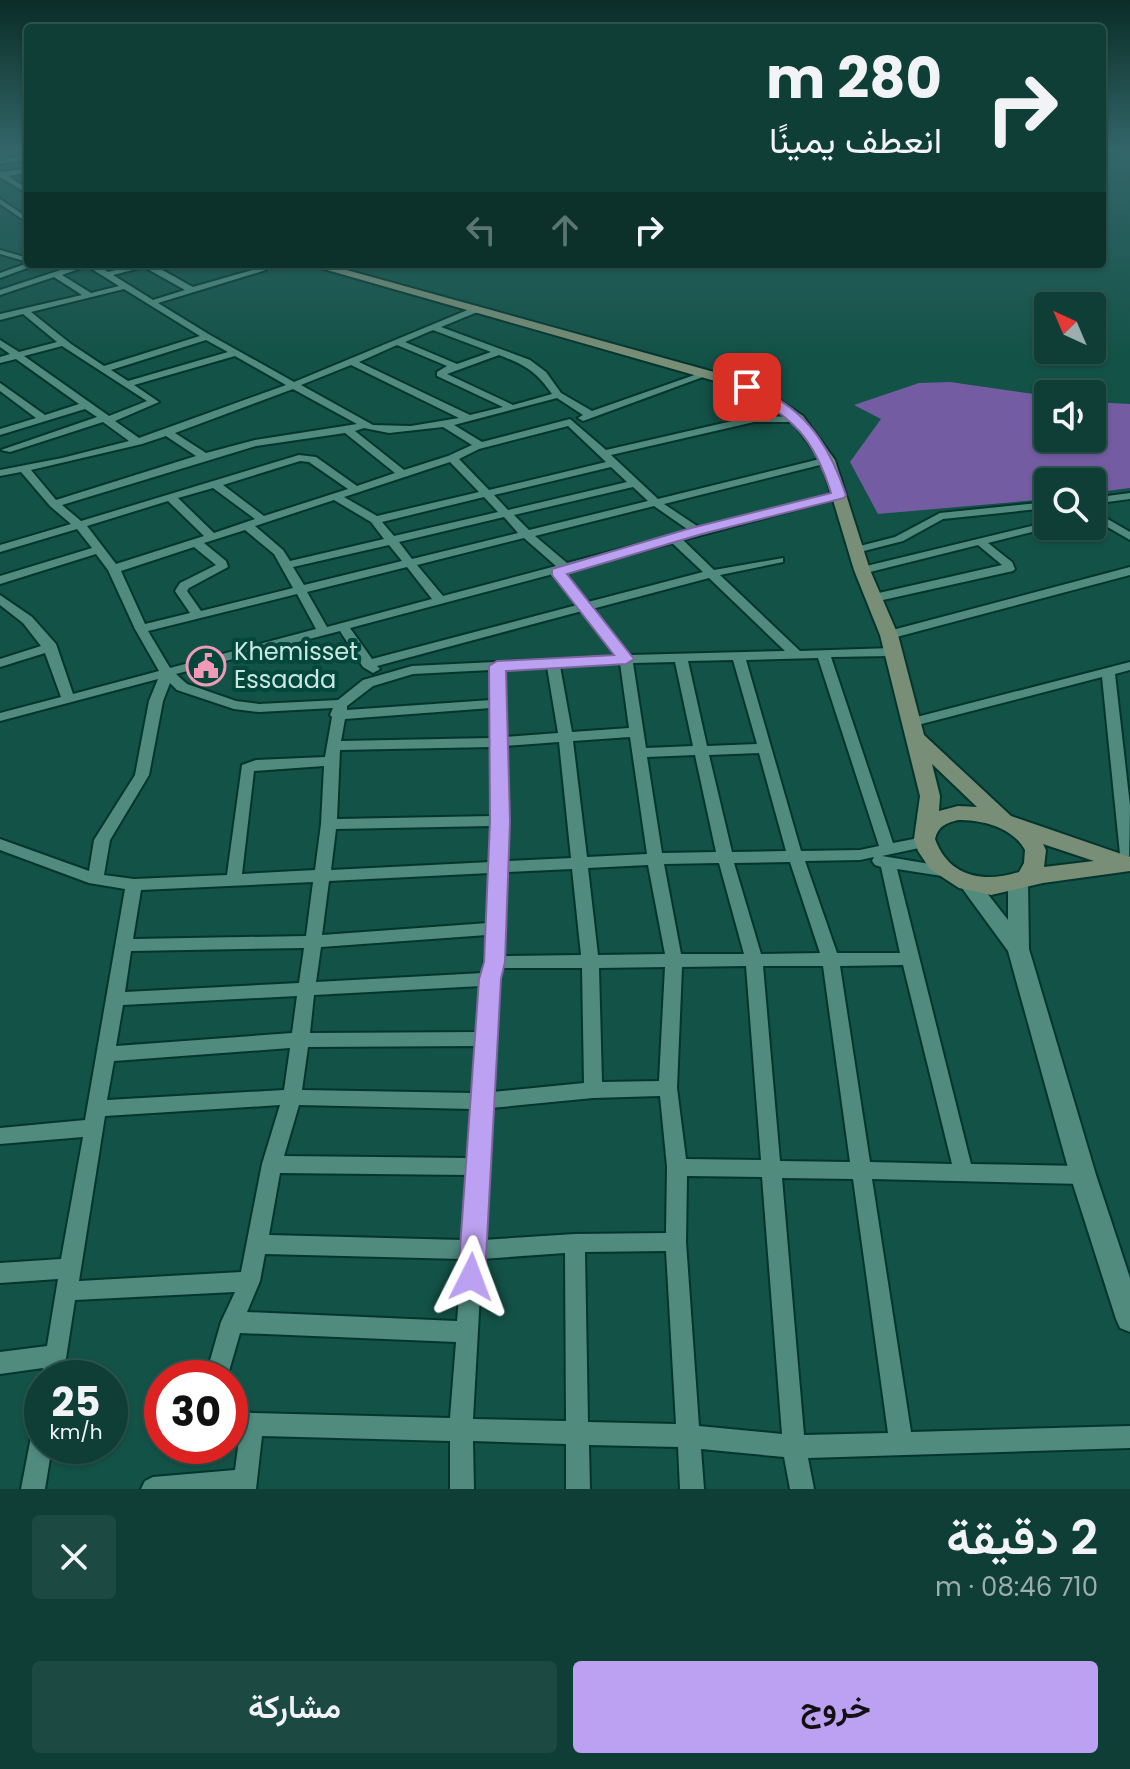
<!DOCTYPE html>
<html lang="ar">
<meta charset="utf-8">
<style>
:root{--surface:#0e3e35;--page:#1c4941;--text:#f1f3f6;--muted:#9baead;--line:#2e5750;--accent:#bca0f2}
body{margin:0;font-family:Poppins,Vazirmatn,sans-serif;background:var(--page);color:var(--text);direction:rtl;height:100vh;display:flex;flex-direction:column;font-size:30px;white-space:nowrap}
*{box-sizing:border-box;margin:0}
p{font-size:26px;color:var(--muted)}
.icon{flex:none;width:44px;height:44px;fill:none;stroke:currentColor;stroke-width:2;stroke-linecap:round;stroke-linejoin:round}
.map{position:relative;height:1489px;overflow:hidden;direction:ltr}
.sheet{display:flex;flex-direction:column;background:var(--surface);flex:1}
.sheet>*{flex:none}
.guide{position:absolute;left:24px;top:24px;width:1082px;height:244px;border-radius:8px;box-shadow:0 2px 6px #0004,0 0 0 2px var(--line);direction:rtl;background:#0e3e35;color:var(--text);overflow:hidden}
.needle{width:52px;rotate:316deg}
.controls{position:absolute;left:1034px;top:292px;display:grid;gap:16px}
.controls a{display:grid;place-items:center;width:72px;height:72px;border-radius:8px;background:var(--surface);box-shadow:0 2px 6px #0004,0 0 0 2px var(--line);font-size:40px}
.speed{position:absolute;left:24px;top:1360px;display:flex;gap:16px;font-size:40px;font-weight:700;text-align:center}
.speed>*{display:grid;place-content:center;width:104px;height:104px;border-radius:50%;background:var(--surface);box-shadow:0 2px 6px #0004,0 0 0 2px var(--line);line-height:1}
.speed small{font-size:20px;font-weight:400}
.speed .limit{border:12px solid #d22;background:#fff;color:#111}
.pin{position:absolute;display:grid;place-items:center;width:68px;height:68px;color:#fff;margin:-34px;border-radius:16px;box-shadow:0 4px 12px #0006}
.me{position:absolute;width:88px;margin:-44px;rotate:3deg;stroke-linejoin:round;filter:drop-shadow(0 0 6px #0008)}
.turn{display:flex;align-items:center;gap:28px;height:168px;padding:0 32px;font-size:36px}
.turn .icon{width:104px;height:104px;stroke-width:2.5}
.turn b{display:block;font-size:56px;line-height:68px}
.lanes{display:flex;align-items:center;height:76px;padding:0 32px;background:#0003;justify-content:center;gap:40px;direction:ltr}
.lanes .off{opacity:.35}
.round{display:grid;place-items:center;flex:none;width:84px;height:84px;border-radius:8px;background:var(--page)}
.overview{display:flex;align-items:center;justify-content:space-between;height:136px;padding:0 32px}
h1{font-size:48px;font-weight:600;line-height:60px}
.cta{display:flex;gap:16px;margin-top:auto;padding:16px 32px}
.cta a{flex:1;height:92px;border-radius:8px;background:var(--accent);color:#111;font-size:32px;font-weight:600;line-height:92px;text-align:center}
.cta a+a{background:var(--page);color:var(--text)}
.map>svg:first-child{display:block}
.green{fill:#735ca1}
.lines{fill:none;stroke-linecap:round;stroke-linejoin:round}
.minor-casing{stroke:#04352d;stroke-width:4}
.tertiary-casing{stroke:#04352d;stroke-width:4}
.secondary-casing{stroke:#04352d;stroke-width:4}
.minor{fill:#508b7e;fill-rule:evenodd}
.tertiary{fill:#508b7e;fill-rule:evenodd}
.secondary{fill:#798e76;fill-rule:evenodd}
.route{fill:#bca0f2;stroke:#7a689d;stroke-width:2}
.labels{text-anchor:middle;stroke-width:8;stroke-linejoin:round;paint-order:stroke}
.poi-label{font-size:24px;fill:#cae8e0;stroke:#02473c;text-anchor:start}
</style>
<div class="map">
<svg width="1130" height="1489" viewBox="0 0 1130 1489">
<rect width="100%" height="100%" fill="#135247"/>
<!-- green -->
<path class="green" d="M950,382L1048,396V438H1092V402L1130,404V488L1092,493V482H1048V499L878,514L850,462L881,419L854,405L919,383Z"/>
<g class="lines">
<!-- minor casing -->
<g class="minor-casing">
<g id="minor">
<path d="M28,155V159L0,164V160Z"/>
<path d="M28,168V172L8,176L28,189V194L0,177V171L4,172Z"/>
<path d="M0,199L28,218V223L0,204Z"/>
<path d="M0,250L28,258V262L0,254Z"/>
<path d="M28,263L38,264L0,278V273Z"/>
<path d="M79,264H95L108,272C154,259 152,265 193,287L266,266V270L158,303L210,335L294,382L477,306L481,309L480,311L441,327L530,360L546,372L561,393L592,411L703,372L711,374L583,421L578,418L583,415L557,398L454,425L482,442L570,419L606,450L754,416L801,417L803,419L798,422H754L611,455L658,499L828,457L833,460L832,462L664,504L700,528L839,492L844,495L843,497L683,540L714,570L783,558V562L720,575L800,651L892,648L898,652L892,656L831,657L893,843L924,837L929,838L932,842L929,846L924,847L882,856L948,867L950,871L948,875L942,876L897,869L971,1164L1083,1166L1090,1169L1093,1175L1090,1181L1083,1184L872,1179L911,1432L1130,1426V1448L808,1458L814,1489H790L784,1457L701,1449L704,1489H680L678,1447L589,1445L590,1489H566V1444L473,1441L474,1489H450V1441L262,1436L256,1489H141L145,1481L153,1477L235,1470L240,1432L230,1429V1407L252,1413L450,1418L456,1342L240,1333L227,1378H205L221,1322L235,1292L75,1300L63,1378H42V1380L43,1368L0,1374V1352L47,1346L58,1279L0,1283V1263L61,1259L83,1137L0,1144V1128L85,1120L125,889L89,883L0,850V839L89,871L94,840L135,775L149,701L158,679L0,721V713L61,697L45,653L0,667V659L41,646L23,623L0,605V595L32,617L56,644L73,694L159,671L135,629L108,570L96,554L0,584V576L92,548L77,529L0,552V545L71,524L50,506L21,472L0,476V470L62,458L129,441L103,422L10,452L1,450L97,417L85,409L0,435V429L36,418L0,391V383L45,415L79,404L16,359L0,363V357L10,354L0,347V340L19,352L57,342L23,314L0,320V314L82,295L54,277L0,295V290ZM87,266L119,286L91,293L62,275ZM144,267L185,290L153,300L113,275ZM124,289L200,336L104,366L71,344L31,312ZM433,330L491,352L457,364L405,342ZM206,340L228,352L128,381L111,370ZM397,345L447,366L437,372V376L503,407L470,415L359,362ZM62,346L147,401L109,416L24,356ZM499,355C525,365 536,371 552,394L513,405L447,374ZM235,356L286,385L139,438L115,421L159,402L134,385ZM351,365L459,418L411,426L373,425L301,385ZM293,389L357,424L255,440L206,453L175,433ZM568,426L606,462L489,490L459,459L479,449ZM443,427L472,445L448,456L404,470L355,431L364,428L389,433ZM345,433L395,473L357,486L316,457L299,455L81,521L62,505L256,446ZM166,436L196,456L56,500L31,470L142,444ZM300,461L309,462L348,489L264,516L223,485ZM450,462L479,492L377,516L344,497ZM611,467L627,482L508,510L494,495ZM633,487L648,501L529,530L514,515ZM213,488L255,519L214,533L178,498ZM484,497L498,512L394,536L382,522ZM334,500L371,522L384,539L290,561L283,550L255,526ZM168,501L204,536L116,564L87,526ZM654,506L690,531L567,563L535,536ZM504,517L518,533L412,559L399,542ZM245,530L274,554L293,588L201,611L187,591L189,588L228,567L226,561L204,543ZM524,538L556,566L443,596L417,565ZM672,543L703,572L588,602L563,572ZM389,545L402,561L304,585L293,567ZM194,547L216,565L180,583L175,591L190,613L145,624L121,571ZM407,567L432,599L327,627L307,592ZM553,574L577,605L372,659L350,628ZM709,578L785,651L630,655L592,609ZM297,594L316,629L170,668L148,631ZM582,611L617,656L412,666L363,680L338,700L259,704L236,701L187,684L176,674L340,631L363,667L373,673L380,669L377,666ZM818,658L879,846L860,850L801,851L746,660ZM733,660L757,744L707,746L688,661ZM675,662L693,746L646,748L633,663ZM620,663L629,728L572,732L560,666ZM547,667L558,733L505,737L504,669ZM491,670V700L347,710V706L373,686L413,674ZM170,683L177,690L234,709L259,712L333,708L330,715L332,717L325,757L256,760L242,765L227,875L134,879L104,875L110,840L149,775L163,701ZM491,708V738L341,741L345,719ZM630,737L647,854L587,857L573,741ZM559,742L571,858L506,861V746ZM492,747V816L337,819L340,750ZM759,753L786,851L732,852L709,755ZM695,755L716,852L662,853L647,757ZM324,766L321,824L315,870L242,874L254,771ZM492,826L491,862L331,870L336,829ZM874,857L872,861L875,865L881,867L900,953H837L805,861L860,860ZM790,862L820,953L761,954L734,863ZM719,863L744,954H681L664,864ZM648,865L665,954L598,955L588,868ZM572,869L581,955L503,956L506,872ZM490,873L488,923L322,935L329,881ZM313,882L306,936L133,939L141,890ZM487,935L483,973L316,982L321,947ZM304,948L299,983L125,992L131,951ZM903,965L952,1164L870,1162L840,966ZM746,966L761,1160L686,1159L677,1088L682,967ZM763,966H823L850,1162L780,1161ZM665,967L659,1081L602,1082L599,968ZM501,968H582L584,1083L492,1092ZM481,986L478,1032L310,1033L314,995ZM297,996L292,1033L116,1046L123,1005ZM477,1046L473,1093L302,1090L308,1047ZM290,1048L284,1090L107,1100L114,1061ZM660,1096L667,1167L666,1233L575,1234L483,1240L491,1108L593,1098ZM280,1105L262,1164L241,1272L79,1281L105,1116ZM299,1105L472,1109L469,1158L284,1156ZM280,1173L468,1175L463,1240L269,1235ZM687,1176L762,1177L782,1434L699,1426L686,1242ZM782,1178L853,1179L888,1433L804,1435ZM666,1251L676,1424L588,1422L585,1252ZM565,1253L566,1421L473,1419L482,1259ZM265,1254L462,1259L457,1321L247,1312L260,1281Z"/>
<path d="M1130,493V499L1092,504V498Z"/>
<path d="M1048,502V508L943,519L903,541L856,553L850,550L852,548L895,537L940,513Z"/>
<path d="M1092,510L1130,532V540L1092,518Z"/>
<path d="M1048,522V526L1052,527L988,543L1012,562L1015,569L1013,571L874,602L868,598L870,595L1002,565L978,545L862,574L856,570L858,568Z"/>
<path d="M1130,567V575L889,639L883,635L885,632Z"/>
<path d="M1130,662V670L1115,674L1130,806L1129,869L1124,868L1121,864L1102,677L910,727L903,723L905,720Z"/>
<path d="M42,1426V1446H52L45,1489H21L31,1437L34,1429Z"/>
</g>
</g>
<!-- tertiary casing -->
<g class="tertiary-casing">
<path id="tertiary" d="M1018,876L1025,878L1028,883L1029,949L1096,1175L1130,1278V1332L1120,1328L1116,1319L1070,1175L1008,951L959,884L962,879H976L1008,920V883L1011,878Z"/>
</g>
<!-- secondary casing -->
<g class="secondary-casing">
<path id="secondary" d="M306,264H325L732,377L770,394L803,416L835,460L870,570L898,635L924,735L1011,816L1130,857V871L1043,883L991,895L959,888L930,869L918,851L914,839L920,796L880,635L854,570L821,460L793,422L760,400L722,383ZM932,764L977,807L958,806L939,811L940,796ZM958,820C983,820 1012,827 1025,850L1024,863L1019,872C985,883 949,878 935,839C938,826 946,823 958,820ZM1043,844L1094,861L1044,867L1046,850Z"/>
</g>
<!-- minor -->
<use href="#minor" class="minor"/>
<!-- tertiary -->
<use href="#tertiary" class="tertiary"/>
<!-- secondary -->
<use href="#secondary" class="secondary"/>
</g>
<!-- sky -->
<linearGradient id="sky" x2="0" y2="1"><stop stop-color="#0a2d27"/><stop offset="0.42" stop-color="#336669"/><stop offset="1" stop-color="#336669" stop-opacity="0"/></linearGradient>
<rect width="1130" height="359" fill="url(#sky)"/>
<!-- route -->
<path class="route" d="M742,385C753,384 762,391 772,396C812,417 832,453 846,495L844,498L702,534L567,574L634,659L626,664L506,671L510,821L505,962L501,979L485,1277L481,1286L471,1290L462,1286L458,1277L479,979L484,962L490,821L489,666L497,661L614,655L552,575V569L691,528L831,493C814,438 793,417 742,390Z"/>
<!-- icons -->
<defs>
<g id="civic-ring" transform="scale(2)"><circle r="9.5" fill="#02473c" stroke="#f09ab7" stroke-width="1.5"/><path d="M-.6-6.5H3V-4.5H.6V-3L4-1V1h2V6H-6V1h2V-1L-.6-3ZM-1.2 2.5V6h2.4V2.5Z" fill="#f09ab7"/></g>
</defs>
<g fill-rule="evenodd">
<use href="#civic-ring" x="206" y="666"/>
</g>
<g class="labels">
<!-- poi labels -->
<g class="poi-label">
<text x="234" y="660">Khemisset<tspan x="234" dy="28">Essaada</tspan></text>
</g>
</g>
</svg>
<div class="controls">
<a><svg class="needle" viewBox="-14 -14 28 28"><path d="M0-13l5 13h-10z" fill="#e53935"/><path d="M0 13l5-13h-10z" fill="#9baead"/></svg></a>
<a><svg class="icon" aria-label="sound" viewBox="0 0 24 24"><path d="M4 9h4l5-4v14l-5-4H4zM17 9q2 3 0 6"/></svg></a>
<a><svg class="icon" aria-label="search" viewBox="0 0 24 24"><circle cx="10" cy="10" r="6"/><path d="M15 15l6 6"/></svg></a>
</div>
<div class="speed"><div>25<small>km/h</small></div><div class="limit">30</div></div>
<div class="pin" style="left:747px;top:387px;background:#d93025"><svg class="icon" aria-label="arrive" viewBox="0 0 24 24"><path d="M6 21V4h12l-3 4 3 4H6"/></svg></div>
<svg class="me" style="left:471px;top:1277px" viewBox="-20 -20 40 40"><path d="M0-17L14 15 0 8-14 15z" fill="#bca0f2" stroke="#fff" stroke-width="4"/></svg>
<div class="guide">
<div class="turn"><svg class="icon" aria-label="right" viewBox="0 0 24 24"><path d="M7 20v-9h11M14 6l5 5-5 5"/></svg><div><b>280 m</b>انعطف يمينًا</div></div>
<div class="lanes"><svg class="icon off" aria-label="left" viewBox="0 0 24 24"><path d="M17 20v-9H6M10 6l-5 5 5 5"/></svg><svg class="icon off" aria-label="ahead" viewBox="0 0 24 24"><path d="M12 20V5M6 11l6-6 6 6"/></svg><svg class="icon" aria-label="right" viewBox="0 0 24 24"><path d="M7 20v-9h11M14 6l5 5-5 5"/></svg></div>
</div>
</div>
<section class="sheet">
<div class="overview"><div><h1>2 دقيقة</h1><p>710 m · 08:46</p></div><a class="round"><svg class="icon" aria-label="close" viewBox="0 0 24 24"><path d="M6 6l12 12M18 6L6 18"/></svg></a></div>
<div class="cta"><a>خروج</a><a>مشاركة</a></div>
</section>
